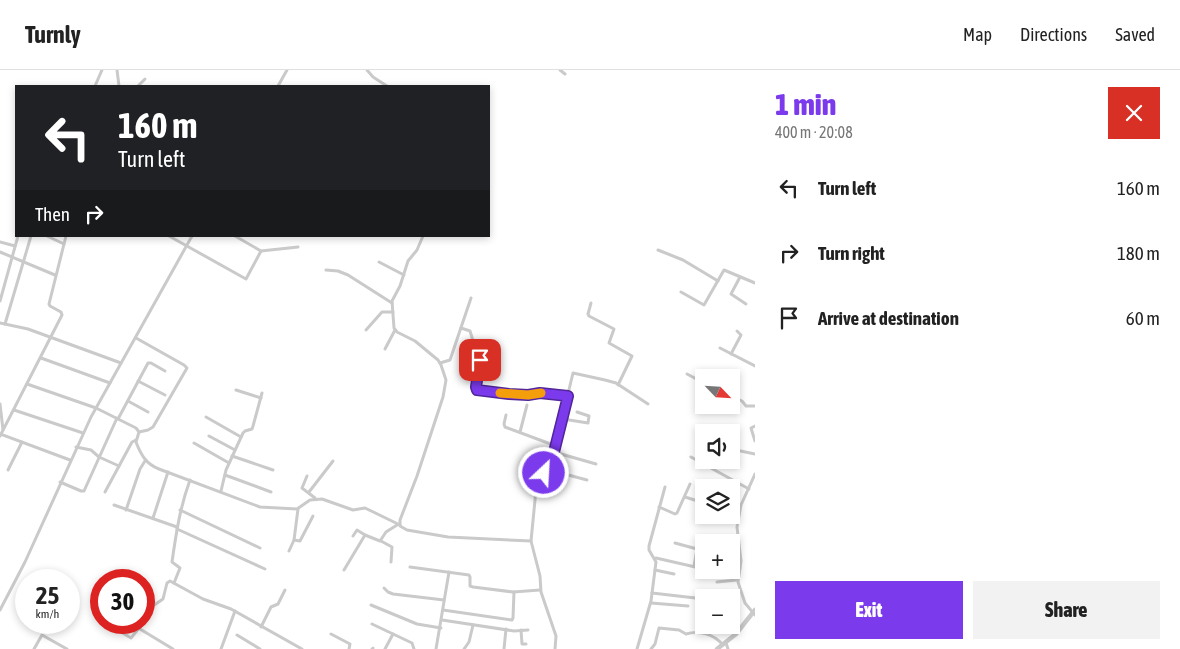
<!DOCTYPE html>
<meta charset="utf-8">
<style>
:root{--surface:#fff;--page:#f2f2f2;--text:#222;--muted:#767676;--line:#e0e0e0;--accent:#7c3aed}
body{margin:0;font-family:"Asap Condensed",sans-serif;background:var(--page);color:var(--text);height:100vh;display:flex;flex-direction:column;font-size:19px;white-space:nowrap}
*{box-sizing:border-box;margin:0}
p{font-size:16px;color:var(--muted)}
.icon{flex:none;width:28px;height:28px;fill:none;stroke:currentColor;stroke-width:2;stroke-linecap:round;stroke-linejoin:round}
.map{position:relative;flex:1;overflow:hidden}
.drawer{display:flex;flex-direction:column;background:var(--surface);width:425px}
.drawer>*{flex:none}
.guide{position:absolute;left:15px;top:15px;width:475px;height:152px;border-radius:0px;box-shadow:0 2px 8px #0003;background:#202124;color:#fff;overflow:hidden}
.needle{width:32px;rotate:115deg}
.buttons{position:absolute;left:695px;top:299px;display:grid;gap:10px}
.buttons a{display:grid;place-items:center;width:45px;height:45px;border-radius:0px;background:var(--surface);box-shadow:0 2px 8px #0003;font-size:25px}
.speed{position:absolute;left:15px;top:499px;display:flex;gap:10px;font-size:25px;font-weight:700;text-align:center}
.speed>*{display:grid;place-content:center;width:65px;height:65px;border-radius:50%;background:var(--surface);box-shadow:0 2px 8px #0003;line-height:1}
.speed small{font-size:12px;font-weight:400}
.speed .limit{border:8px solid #d22;background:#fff;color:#111}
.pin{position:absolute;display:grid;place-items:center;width:42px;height:42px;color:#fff;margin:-21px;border-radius:10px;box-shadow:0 2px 8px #0006}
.me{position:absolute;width:55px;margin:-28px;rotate:25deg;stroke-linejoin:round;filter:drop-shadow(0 0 4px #0008)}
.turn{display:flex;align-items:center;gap:18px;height:105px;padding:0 20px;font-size:22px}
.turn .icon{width:65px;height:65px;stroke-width:2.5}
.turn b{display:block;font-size:35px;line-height:42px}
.then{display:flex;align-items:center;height:48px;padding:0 20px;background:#0003;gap:10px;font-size:19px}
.round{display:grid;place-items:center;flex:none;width:52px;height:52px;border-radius:0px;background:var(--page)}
.overview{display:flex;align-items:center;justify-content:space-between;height:85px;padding:0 20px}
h1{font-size:30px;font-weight:800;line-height:38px;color:var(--accent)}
.primary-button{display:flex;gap:10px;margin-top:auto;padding:10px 20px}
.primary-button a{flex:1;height:58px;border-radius:0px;background:var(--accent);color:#fff;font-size:20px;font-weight:800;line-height:58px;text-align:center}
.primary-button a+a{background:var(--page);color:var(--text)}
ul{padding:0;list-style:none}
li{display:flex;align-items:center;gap:15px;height:65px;padding:0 20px}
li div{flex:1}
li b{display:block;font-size:19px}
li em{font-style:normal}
header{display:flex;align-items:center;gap:30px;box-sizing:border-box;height:70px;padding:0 25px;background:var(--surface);border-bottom:1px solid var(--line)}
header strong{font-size:24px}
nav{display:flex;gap:28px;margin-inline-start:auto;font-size:18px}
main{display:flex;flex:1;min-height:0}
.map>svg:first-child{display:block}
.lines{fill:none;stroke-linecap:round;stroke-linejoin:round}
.minor{stroke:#cacaca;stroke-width:3}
.tertiary{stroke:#cacaca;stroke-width:4.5}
.route-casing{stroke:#51269a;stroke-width:12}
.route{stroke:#7c3aed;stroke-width:9}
.slow{stroke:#f59e0b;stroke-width:9}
</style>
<header>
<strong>Turnly</strong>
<nav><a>Map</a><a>Directions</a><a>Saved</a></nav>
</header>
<main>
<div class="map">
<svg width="755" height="579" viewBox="0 0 755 579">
<rect width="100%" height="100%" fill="#fff"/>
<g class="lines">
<!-- minor -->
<g class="minor">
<path d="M117,0L119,16"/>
<path d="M367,0L373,7L387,16"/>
<path d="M560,0L565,4"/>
<path d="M95,16L102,0"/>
<path d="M138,16L145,9"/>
<path d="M278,16L287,0"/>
<path d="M47,166L64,174"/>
<path d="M169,166L246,209L261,181"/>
<path d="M235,166L261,181L298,177"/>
<path d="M423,166L417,180L408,191L400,216L392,231L394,258L397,262L415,271L438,290L441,295L446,310L443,327L417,406L400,450V456L407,460L448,467L531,471L540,506L541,522L556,566L555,579"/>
<path d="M0,172L15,176"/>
<path d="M658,180L683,190L718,211"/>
<path d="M0,182L55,205"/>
<path d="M379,192L404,205"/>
<path d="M326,200L338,201L348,205L392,233"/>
<path d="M740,207L731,224L746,234"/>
<path d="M681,222L704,235L724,200L755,213"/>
<path d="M0,231L18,166"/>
<path d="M591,233L588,244L589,246L614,259L609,273L632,286L618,315"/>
<path d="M0,253L28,259L121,293"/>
<path d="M5,254L31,166"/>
<path d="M461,258L470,261L474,274L499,280"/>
<path d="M366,260L382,242H393"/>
<path d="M136,268L184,295L187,298L153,357L148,360L139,362"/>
<path d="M720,278L755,296"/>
<path d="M385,279L395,260"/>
<path d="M731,284L741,265L737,261"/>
<path d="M41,288L110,313"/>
<path d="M480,290L476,317L477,320L509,324L528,325L540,323L568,326"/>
<path d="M440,293L450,290L471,228"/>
<path d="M687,304L704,313"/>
<path d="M138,311L165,325"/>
<path d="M27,314L96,338L136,358L139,362L136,372C141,385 146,394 159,399L260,437L297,439L310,430L322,429L353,440L365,438L400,455"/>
<path d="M236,320L261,328"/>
<path d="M731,326L742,331L746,336H755"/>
<path d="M128,331L148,342"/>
<path d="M0,334L3,360"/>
<path d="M14,340L83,363"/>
<path d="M506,345L504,354L505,357L556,376"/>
<path d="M206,347L241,367"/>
<path d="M118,349L148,293H151L165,301"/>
<path d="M563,349L588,353L589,346L577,342"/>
<path d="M755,356L751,358L755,371"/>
<path d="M520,362L527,335"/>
<path d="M0,364L70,390"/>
<path d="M0,366L62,245L61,242L50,236L49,234L66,166"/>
<path d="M209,366L235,380"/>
<path d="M194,373L229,393"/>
<path d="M76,377L91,380L99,387L119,396"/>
<path d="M736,380L755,384"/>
<path d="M554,382L596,394"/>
<path d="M232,386L273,400"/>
<path d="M691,387L749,419"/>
<path d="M546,399L587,410"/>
<path d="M8,400L22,372"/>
<path d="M755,404L741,435L737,457L741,491L738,512L745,533L755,545"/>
<path d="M225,405L271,422"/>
<path d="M307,406L302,418L315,428"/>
<path d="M60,412L81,421H84L117,348"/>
<path d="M221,421L226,400L243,363L245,361L252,359L253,356L262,323"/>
<path d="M105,422L132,372L136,370"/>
<path d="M309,422L333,391"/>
<path d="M685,427L704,433"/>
<path d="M114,435L177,457"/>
<path d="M659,437L675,444L677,443L690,414"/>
<path d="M126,440L140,399L145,391"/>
<path d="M180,440L260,478"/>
<path d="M731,443L739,445"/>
<path d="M153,448L168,402"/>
<path d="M177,459L265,499"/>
<path d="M353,466L357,460L365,465"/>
<path d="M294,470L300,471L313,446"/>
<path d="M381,471L392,477L391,492"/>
<path d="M531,471L536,420L554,382L573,303L605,310L616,313L648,334"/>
<path d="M675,473L697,479L694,496"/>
<path d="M289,481L294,470L298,439"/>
<path d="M656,488L704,499"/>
<path d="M410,497L469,505L470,507V516L473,517L513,522L540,520"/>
<path d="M731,497L740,498"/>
<path d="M344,500L365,465L380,471L386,462L397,455"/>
<path d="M655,500L674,504"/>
<path d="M709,500H715"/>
<path d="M717,512L737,510"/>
<path d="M174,513L180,498L172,492C176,464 180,437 190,410"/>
<path d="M384,518L388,522L393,524L444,530"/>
<path d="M652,523L704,529"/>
<path d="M651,533L688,536"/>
<path d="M371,535L417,554L441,558"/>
<path d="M0,540L25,492L91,347L192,166"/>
<path d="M443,540L512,550L513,548L514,522"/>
<path d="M144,542L163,529L167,513L170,511L203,529L231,539L302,579"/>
<path d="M442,550L514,561L528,560"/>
<path d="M133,552L135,556L173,579"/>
<path d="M372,554L412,573L414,579"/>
<path d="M261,557L271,537L278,534L285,520"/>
<path d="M116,559L131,568L139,558"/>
<path d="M521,560L522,574H526"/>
<path d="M706,563L710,555"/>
<path d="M331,564L350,574L349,579"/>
<path d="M237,565L260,579"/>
<path d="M726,573L728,579"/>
<path d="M34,579L42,565L67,579"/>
<path d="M221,579L235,541"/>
<path d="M372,579L373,578"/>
<path d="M385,579L393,564"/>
<path d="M436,579L449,502"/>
<path d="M464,579L469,572L473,555"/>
<path d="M504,579L506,559"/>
<path d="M637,579L651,531L656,492L649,480V476L665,417"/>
<path d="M651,579L655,574L659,558L679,560L686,564C699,560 714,564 723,575"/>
</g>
<!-- tertiary -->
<path class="tertiary" d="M717,579L736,564L755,540"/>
</g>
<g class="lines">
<!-- route casing -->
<g class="route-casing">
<path id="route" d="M480,290L476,317L477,320L509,324L528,325L540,323L568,326L554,382L544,403"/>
</g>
<!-- route -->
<use href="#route" class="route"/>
<!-- slow -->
<path class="slow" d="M500,323L528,325L541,323"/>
</g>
</svg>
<div class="buttons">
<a><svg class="needle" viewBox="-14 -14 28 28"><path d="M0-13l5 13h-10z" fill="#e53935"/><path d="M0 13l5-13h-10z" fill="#767676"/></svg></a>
<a><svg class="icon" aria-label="sound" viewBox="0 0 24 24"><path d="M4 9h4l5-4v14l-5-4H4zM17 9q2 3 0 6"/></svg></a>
<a><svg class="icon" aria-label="layers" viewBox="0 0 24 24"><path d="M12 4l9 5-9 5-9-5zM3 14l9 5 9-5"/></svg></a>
<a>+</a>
<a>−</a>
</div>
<div class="speed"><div>25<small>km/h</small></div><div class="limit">30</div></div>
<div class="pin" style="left:480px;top:290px;background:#d93025"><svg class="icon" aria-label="arrive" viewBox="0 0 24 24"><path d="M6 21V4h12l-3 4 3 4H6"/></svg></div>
<svg class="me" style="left:544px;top:403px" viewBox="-20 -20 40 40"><circle r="17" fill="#7c3aed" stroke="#fff" stroke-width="3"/><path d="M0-11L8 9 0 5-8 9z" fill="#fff"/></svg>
<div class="guide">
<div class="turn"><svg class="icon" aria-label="left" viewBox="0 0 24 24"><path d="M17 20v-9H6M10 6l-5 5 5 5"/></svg><div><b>160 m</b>Turn left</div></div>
<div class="then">Then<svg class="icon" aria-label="right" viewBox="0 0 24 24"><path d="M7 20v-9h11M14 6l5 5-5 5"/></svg></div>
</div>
</div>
<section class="drawer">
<div class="overview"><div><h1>1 min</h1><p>400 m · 20:08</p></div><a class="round" style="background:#d93025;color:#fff"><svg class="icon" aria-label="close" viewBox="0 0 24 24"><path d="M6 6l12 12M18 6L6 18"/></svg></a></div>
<ul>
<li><svg class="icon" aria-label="left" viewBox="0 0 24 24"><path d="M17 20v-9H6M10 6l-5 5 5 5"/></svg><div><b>Turn left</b></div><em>160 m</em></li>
<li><svg class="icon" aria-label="right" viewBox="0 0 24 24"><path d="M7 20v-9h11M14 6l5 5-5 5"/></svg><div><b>Turn right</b></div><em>180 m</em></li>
<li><svg class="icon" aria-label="arrive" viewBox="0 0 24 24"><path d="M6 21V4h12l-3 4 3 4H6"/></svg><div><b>Arrive at destination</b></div><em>60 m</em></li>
</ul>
<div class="primary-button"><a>Exit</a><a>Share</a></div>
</section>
</main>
